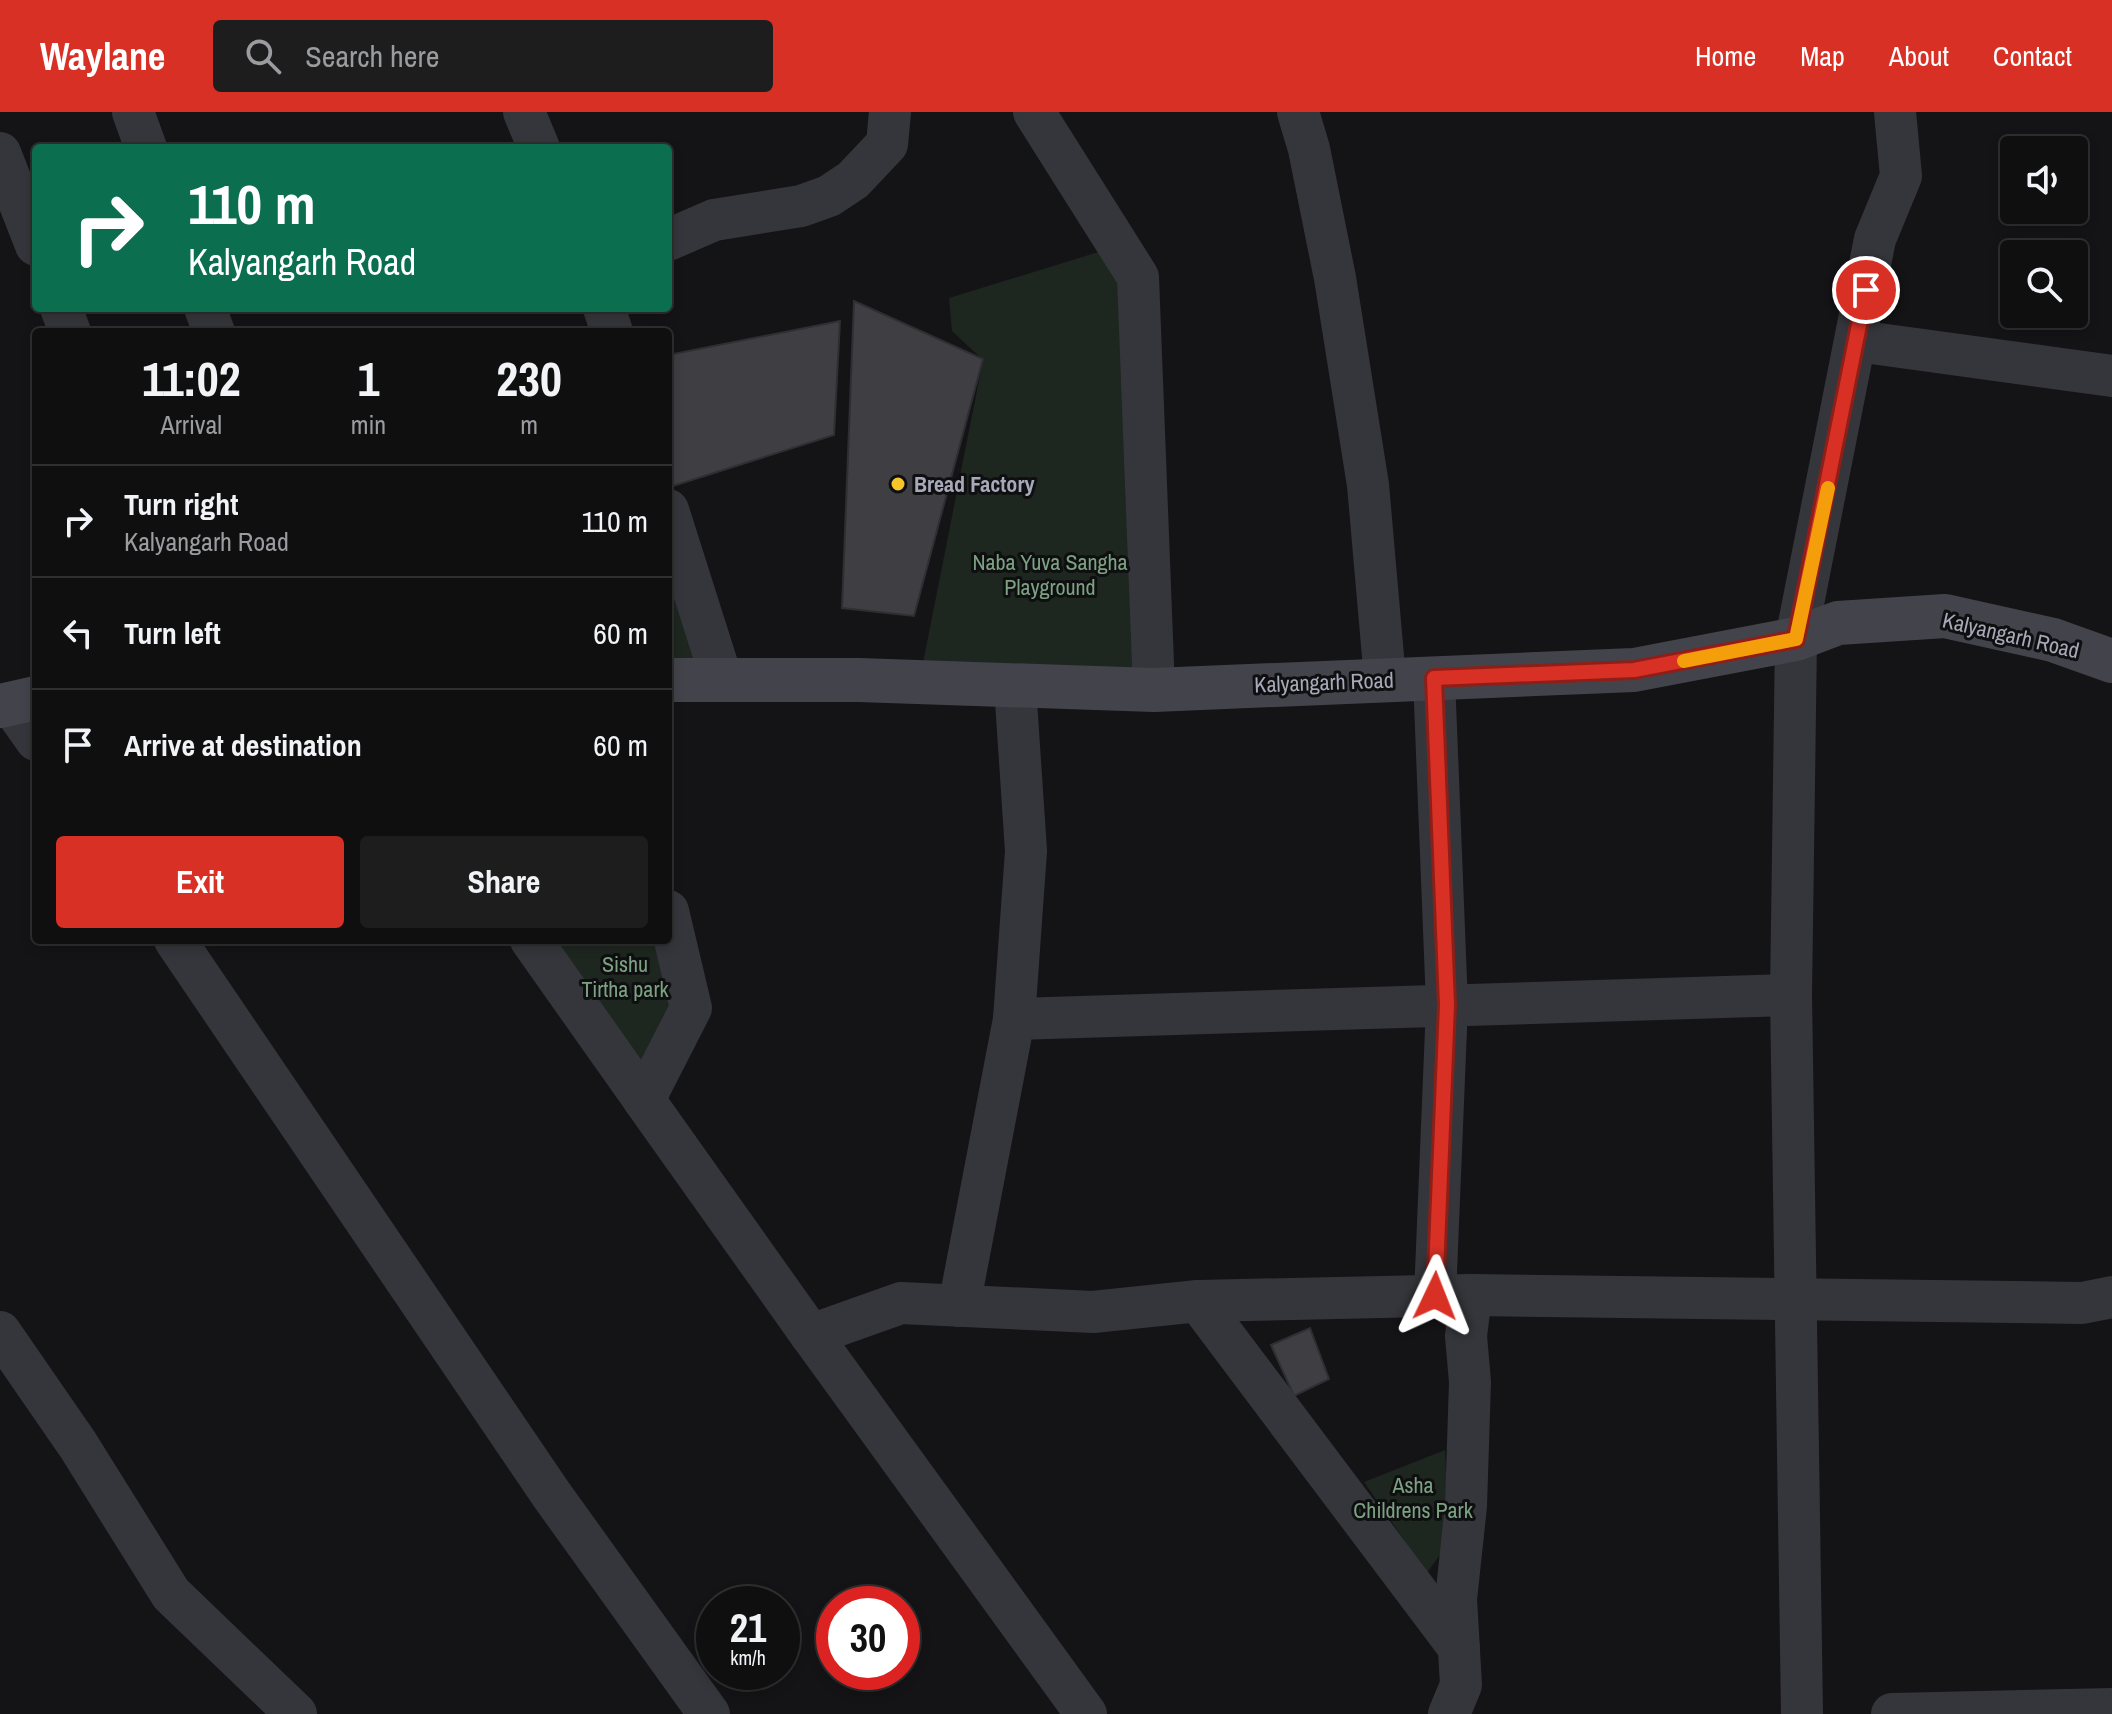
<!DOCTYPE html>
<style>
:root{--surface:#0f0f10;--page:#1d1d1e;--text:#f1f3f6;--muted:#9b9c9f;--line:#2f2f30;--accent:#d93025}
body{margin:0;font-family:"Archivo Narrow",sans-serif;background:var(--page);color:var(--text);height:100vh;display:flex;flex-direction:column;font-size:30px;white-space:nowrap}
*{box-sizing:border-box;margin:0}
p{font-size:26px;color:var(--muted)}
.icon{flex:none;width:44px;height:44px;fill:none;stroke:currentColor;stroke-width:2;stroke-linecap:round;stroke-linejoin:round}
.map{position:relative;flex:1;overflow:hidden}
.drawer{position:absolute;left:32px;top:216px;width:640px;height:616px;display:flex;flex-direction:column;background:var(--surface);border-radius:8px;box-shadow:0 4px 12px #0003,0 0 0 2px var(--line)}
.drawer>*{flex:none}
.hud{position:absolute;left:32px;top:32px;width:640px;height:168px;border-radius:8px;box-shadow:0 4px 12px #0003,0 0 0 2px var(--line);background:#0b6e4f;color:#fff;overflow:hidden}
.buttons{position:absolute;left:2000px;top:24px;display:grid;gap:16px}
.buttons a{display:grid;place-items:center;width:88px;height:88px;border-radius:8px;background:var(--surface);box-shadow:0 4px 12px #0003,0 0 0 2px var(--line);font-size:40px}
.speed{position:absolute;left:696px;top:1474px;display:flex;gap:16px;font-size:40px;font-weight:700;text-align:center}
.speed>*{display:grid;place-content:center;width:104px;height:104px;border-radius:50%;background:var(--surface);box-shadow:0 4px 12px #0003,0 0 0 2px var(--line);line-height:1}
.speed small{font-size:20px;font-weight:400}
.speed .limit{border:12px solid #d22;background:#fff;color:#111}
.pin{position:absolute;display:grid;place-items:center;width:68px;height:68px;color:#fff;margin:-34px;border:4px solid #fff;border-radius:50%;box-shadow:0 2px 8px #0007}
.me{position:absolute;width:88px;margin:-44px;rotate:2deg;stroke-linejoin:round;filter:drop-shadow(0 0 6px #0008)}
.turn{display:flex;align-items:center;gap:28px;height:168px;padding:0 24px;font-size:36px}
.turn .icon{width:104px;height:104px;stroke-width:2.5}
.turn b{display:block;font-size:56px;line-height:68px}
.eta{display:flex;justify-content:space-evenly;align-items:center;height:136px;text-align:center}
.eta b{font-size:48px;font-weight:700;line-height:56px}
.cta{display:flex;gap:16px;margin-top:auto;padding:16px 24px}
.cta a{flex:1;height:92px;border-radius:8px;background:var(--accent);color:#fff;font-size:32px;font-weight:700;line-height:92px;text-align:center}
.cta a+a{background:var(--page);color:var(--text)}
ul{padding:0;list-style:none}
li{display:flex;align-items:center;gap:24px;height:112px;padding:0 24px;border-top:2px solid var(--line)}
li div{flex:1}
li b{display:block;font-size:30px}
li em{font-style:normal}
header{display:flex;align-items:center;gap:48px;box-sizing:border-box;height:112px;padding:0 40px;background:var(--accent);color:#fff}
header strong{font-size:38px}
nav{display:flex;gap:44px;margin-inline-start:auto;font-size:28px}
.search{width:560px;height:72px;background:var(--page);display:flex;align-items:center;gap:20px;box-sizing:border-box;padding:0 28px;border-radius:8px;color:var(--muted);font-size:30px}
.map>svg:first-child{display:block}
.green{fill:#1e2620}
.building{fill:#3e3e43;stroke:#2f2e32;stroke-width:2}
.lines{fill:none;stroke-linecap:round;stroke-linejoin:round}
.minor{stroke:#35363b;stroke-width:42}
.secondary{stroke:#43444b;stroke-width:44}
.route-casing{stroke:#8d1f18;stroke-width:20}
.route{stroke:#d93025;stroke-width:14}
.slow{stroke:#f59e0b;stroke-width:14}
.poi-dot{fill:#f6c52c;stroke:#0f0f11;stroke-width:3}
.labels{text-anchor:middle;stroke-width:6;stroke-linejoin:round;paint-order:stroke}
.poi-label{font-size:22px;font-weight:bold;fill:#a6a9b7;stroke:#0f0f11;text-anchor:start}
.park-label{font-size:22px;fill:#7ca282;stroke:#0f0f11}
.street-label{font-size:22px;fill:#a6a9b7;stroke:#0f0f11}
</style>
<header>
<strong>Waylane</strong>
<div class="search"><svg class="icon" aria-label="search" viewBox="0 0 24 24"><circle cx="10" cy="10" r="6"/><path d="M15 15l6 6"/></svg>Search here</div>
<nav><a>Home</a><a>Map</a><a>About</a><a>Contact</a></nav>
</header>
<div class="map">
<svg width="2112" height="1602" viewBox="0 0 2112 1602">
<rect width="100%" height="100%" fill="#141416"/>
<!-- green -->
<g class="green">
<path d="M1118,134L1154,578L919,571L983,248L952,219L949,186Z"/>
<path d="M668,398L722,568L668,567Z"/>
<path d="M547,828H664L681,890L646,967Z"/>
<path d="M1445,1338L1449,1430L1427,1461L1364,1370Z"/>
</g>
<!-- building -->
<g class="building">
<path d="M854,189L983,247L914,504L842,496Z"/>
<path d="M840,209L834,323L673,374L668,359V243Z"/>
<path d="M1310,1216L1329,1267L1294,1284L1271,1233Z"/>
</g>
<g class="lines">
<!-- minor -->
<g class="minor">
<path d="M133,0L146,36"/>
<path d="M524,0L539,36"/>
<path d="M1034,0L1138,165L1154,578"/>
<path d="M1298,0L1309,37L1335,166L1368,373L1385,567"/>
<path d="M0,41L36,133"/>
<path d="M668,128L714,108L801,94L829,84L853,68L887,32L890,0"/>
<path d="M61,196L70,220"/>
<path d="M205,196L214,220"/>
<path d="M604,196L612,220"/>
<path d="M1857,229L2112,264"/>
<path d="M668,398L722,568"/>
<path d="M1434,566L1447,893L1435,1184"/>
<path d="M10,591L36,628"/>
<path d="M175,828L551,1382L709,1602"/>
<path d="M531,828L644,988L691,896L668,799"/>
<path d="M1014,907L1791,883"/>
<path d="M644,988L811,1223L901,1191L1093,1200L1198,1189L1471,1183L2082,1191L2112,1185"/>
<path d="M1198,1189L1459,1536"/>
<path d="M959,1194L1014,907L1026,739L1015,574"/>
<path d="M0,1220L78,1333L171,1482L296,1602"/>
<path d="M811,1223L1086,1602"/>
<path d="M1449,1602L1461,1573L1456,1487L1466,1394L1470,1270L1466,1224L1471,1183"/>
<path d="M1802,1602L1791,883L1796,527L1875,127L1901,64L1895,0"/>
<path d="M1892,1602L2112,1597"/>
</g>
<!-- secondary -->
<g class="secondary">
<path d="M668,568H859L1154,578L1634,558L1796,527L1838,511L1945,504L2053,528L2112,549"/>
<path d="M0,594L36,586"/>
</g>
</g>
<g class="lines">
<!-- route casing -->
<g class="route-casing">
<path id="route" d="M1435,1184L1447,893L1434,566L1634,558L1796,527L1866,178"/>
</g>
<!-- route -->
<use href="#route" class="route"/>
<!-- slow -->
<path class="slow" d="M1684,549L1796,527L1828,376"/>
</g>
<!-- markers -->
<circle class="poi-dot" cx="898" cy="372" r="8"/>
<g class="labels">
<!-- poi labels -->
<g class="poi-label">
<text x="914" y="380">Bread Factory</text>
</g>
<!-- park labels -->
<g class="park-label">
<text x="1050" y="458">Naba Yuva Sangha<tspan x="1050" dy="25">Playground</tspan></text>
<text x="625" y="860">Sishu<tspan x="625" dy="25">Tirtha park</tspan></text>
<text x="1413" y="1381">Asha<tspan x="1413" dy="25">Childrens Park</tspan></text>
</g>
<!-- street labels -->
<g class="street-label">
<text transform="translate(2011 523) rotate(13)" y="8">Kalyangarh Road</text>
<text transform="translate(1324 570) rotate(-2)" y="8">Kalyangarh Road</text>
</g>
</g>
</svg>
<div class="buttons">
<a><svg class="icon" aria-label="sound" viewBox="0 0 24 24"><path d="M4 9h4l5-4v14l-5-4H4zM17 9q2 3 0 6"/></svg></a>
<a><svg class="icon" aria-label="search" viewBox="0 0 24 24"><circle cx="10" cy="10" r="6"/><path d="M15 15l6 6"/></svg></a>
</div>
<div class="speed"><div>21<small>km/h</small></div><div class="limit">30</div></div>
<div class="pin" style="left:1866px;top:178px;background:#d93025"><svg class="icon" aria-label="arrive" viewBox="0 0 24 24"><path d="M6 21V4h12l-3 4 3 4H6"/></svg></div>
<svg class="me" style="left:1435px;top:1184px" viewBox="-20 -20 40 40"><path d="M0-17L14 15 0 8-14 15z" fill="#d93025" stroke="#fff" stroke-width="4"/></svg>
<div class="hud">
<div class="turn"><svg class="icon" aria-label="right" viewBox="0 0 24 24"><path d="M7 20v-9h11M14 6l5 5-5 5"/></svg><div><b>110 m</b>Kalyangarh Road</div></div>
</div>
<section class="drawer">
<div class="eta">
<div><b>11:02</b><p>Arrival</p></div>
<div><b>1</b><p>min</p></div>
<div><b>230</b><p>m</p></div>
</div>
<ul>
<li><svg class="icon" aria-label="right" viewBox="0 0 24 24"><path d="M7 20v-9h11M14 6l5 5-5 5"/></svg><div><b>Turn right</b><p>Kalyangarh Road</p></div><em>110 m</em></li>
<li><svg class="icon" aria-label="left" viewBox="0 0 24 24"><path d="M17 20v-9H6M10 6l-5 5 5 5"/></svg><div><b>Turn left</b></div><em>60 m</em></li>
<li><svg class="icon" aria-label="arrive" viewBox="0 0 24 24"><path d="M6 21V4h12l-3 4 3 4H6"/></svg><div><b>Arrive at destination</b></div><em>60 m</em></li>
</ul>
<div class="cta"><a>Exit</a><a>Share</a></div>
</section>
</div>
